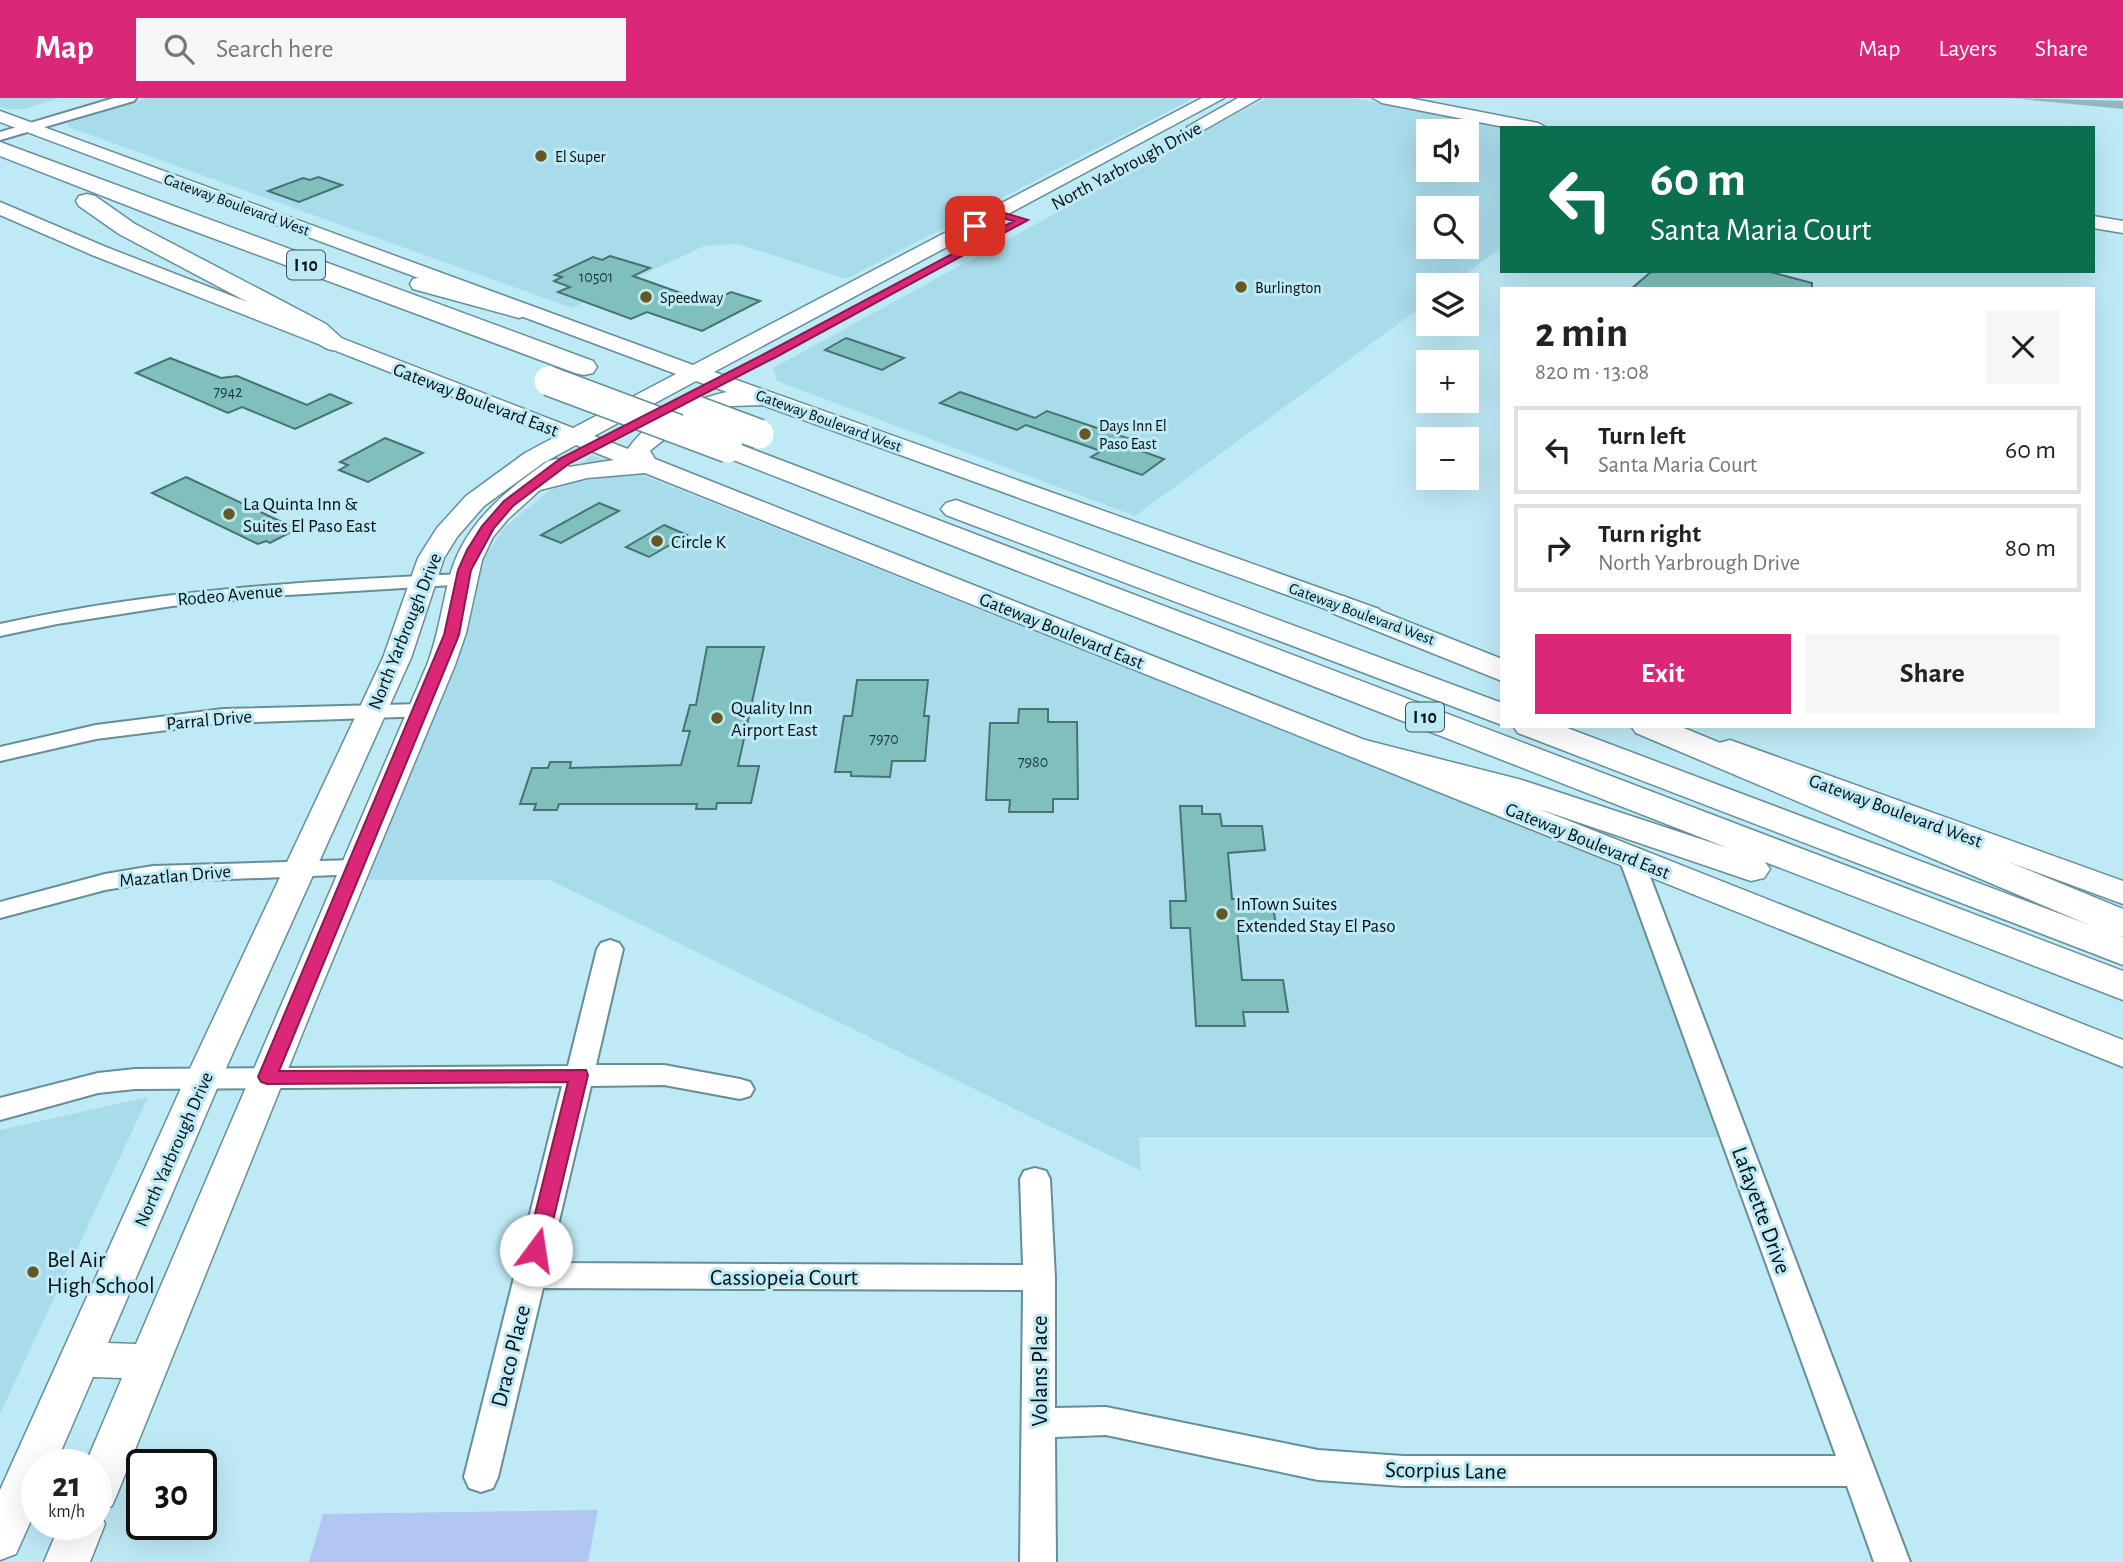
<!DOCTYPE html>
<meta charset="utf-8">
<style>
:root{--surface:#fff;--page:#f6f6f6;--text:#222;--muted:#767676;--line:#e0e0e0;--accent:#db2777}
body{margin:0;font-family:"Alegreya Sans",sans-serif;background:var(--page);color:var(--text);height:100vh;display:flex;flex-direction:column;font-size:26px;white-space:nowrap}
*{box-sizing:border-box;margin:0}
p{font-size:23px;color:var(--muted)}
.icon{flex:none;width:38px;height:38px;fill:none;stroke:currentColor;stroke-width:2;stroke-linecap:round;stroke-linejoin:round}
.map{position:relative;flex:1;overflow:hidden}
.side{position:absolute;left:1500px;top:189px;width:595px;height:441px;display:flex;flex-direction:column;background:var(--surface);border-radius:0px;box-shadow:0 7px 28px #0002}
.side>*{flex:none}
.top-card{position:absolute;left:1500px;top:28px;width:595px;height:147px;border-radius:0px;box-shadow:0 7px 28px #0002;background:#0b6e4f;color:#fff;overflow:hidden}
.buttons{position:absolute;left:1416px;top:21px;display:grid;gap:14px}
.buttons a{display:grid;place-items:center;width:63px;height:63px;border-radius:0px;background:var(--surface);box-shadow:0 7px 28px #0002;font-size:35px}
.speed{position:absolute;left:21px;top:1351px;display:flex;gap:14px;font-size:35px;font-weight:700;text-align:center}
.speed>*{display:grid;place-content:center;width:91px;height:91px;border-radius:50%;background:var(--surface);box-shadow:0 7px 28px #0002;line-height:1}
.speed small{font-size:18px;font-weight:400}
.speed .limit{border:4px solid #111;border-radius:10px;background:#fff;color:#111}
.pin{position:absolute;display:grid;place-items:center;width:60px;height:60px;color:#fff;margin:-30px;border-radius:14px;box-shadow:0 4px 10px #0006}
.me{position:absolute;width:77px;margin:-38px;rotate:14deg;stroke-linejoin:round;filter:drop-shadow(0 0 5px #0008)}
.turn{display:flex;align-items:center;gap:24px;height:147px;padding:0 35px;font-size:32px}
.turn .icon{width:91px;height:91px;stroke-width:2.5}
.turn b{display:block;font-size:49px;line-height:60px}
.round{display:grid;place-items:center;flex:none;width:74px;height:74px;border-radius:0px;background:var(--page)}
.head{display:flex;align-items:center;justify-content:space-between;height:119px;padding:0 35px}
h1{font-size:42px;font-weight:600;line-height:52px}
.button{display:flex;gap:14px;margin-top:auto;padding:14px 35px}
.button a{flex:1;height:80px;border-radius:0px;background:var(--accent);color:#fff;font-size:28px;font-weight:600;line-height:80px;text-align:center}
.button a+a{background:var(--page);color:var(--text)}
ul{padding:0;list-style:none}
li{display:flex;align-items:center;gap:21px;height:88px;margin:0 14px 10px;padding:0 21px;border:4px solid var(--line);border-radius:0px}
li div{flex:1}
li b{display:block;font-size:26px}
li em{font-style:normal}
header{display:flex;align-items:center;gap:42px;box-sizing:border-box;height:98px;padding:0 35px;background:var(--accent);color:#fff}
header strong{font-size:33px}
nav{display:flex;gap:38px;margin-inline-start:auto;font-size:24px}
.search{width:490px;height:63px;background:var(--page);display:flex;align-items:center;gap:18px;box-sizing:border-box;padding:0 24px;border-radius:0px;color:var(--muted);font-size:26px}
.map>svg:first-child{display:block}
.built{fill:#a9dceb;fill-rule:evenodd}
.green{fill:#92b7c1}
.water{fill:#b1c6f2}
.building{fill:#7fc0bc;stroke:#487371;stroke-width:2}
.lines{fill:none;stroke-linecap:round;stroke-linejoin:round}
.minor-casing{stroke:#658e99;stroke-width:4}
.major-casing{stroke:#658e99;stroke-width:3}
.highway-casing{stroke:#658e99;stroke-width:3}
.minor{fill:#fff;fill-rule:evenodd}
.major{fill:#fff;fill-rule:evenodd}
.highway{fill:#fff;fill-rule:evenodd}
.highway-bridge-casing{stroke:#658e99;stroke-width:32;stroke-linecap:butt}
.highway-bridge{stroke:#fff;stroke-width:29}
.route{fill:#db2777;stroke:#8e194d;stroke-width:2}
.poi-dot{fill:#665825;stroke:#beeaf6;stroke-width:2.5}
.labels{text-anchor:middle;stroke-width:6;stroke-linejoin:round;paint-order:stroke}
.far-poi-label{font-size:16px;fill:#020f13;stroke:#beeaf6;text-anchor:start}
.far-street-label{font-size:16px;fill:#020f13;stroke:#beeaf6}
.number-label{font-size:16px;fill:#213b3d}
.shield{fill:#beeaf6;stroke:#3a5157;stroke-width:2}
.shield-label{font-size:18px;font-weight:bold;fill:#020f13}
.street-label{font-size:19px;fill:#020f13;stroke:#beeaf6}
.poi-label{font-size:19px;fill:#020f13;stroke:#beeaf6;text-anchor:start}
.near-street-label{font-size:23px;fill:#020f13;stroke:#beeaf6}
.near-poi-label{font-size:23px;fill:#020f13;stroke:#beeaf6;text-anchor:start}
</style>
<header>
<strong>Map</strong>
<div class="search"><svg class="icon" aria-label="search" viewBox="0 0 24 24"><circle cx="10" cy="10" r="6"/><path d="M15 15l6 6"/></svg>Search here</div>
<nav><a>Map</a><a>Layers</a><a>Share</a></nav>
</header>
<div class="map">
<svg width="2123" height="1464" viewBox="0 0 2123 1464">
<rect width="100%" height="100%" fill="#beeaf6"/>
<!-- built -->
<g class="built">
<path d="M0,0H60L24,11H7L0,9Z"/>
<path d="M147,0H1194L846,181L738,146L704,148L572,210L68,29V25Z"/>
<path d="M1266,0H1354L1506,30H1502L1501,150L1451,187H1428V204L1135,418L777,283L773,270ZM1428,33H1466V72H1428ZM1428,110H1466V149H1428Z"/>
<path d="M592,357L1622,768L1727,1039H1139L1141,1073L550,782H359L469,515L483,462L504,430Z"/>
<path d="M148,999L0,1316V1032Z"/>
</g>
<!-- green -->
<path class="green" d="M2010,0L2123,3V11Z"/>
<!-- water -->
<path class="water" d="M598,1412L588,1464H309L323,1416Z"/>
<!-- building -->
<g class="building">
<path d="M318,79L342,87L299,104L268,93L303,80L310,82Z"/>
<path d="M610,158L650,170L633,178L709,205L731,194L760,203L702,233L647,214L631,221L558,194L570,189L554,183L562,179L555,177L593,159L602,162Z"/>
<path d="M1652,173H1767L1812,185V191H1631Z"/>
<path d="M846,240L904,260L882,272L825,252Z"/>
<path d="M170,260L221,280L237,278L307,307L330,296L351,305L295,331L242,309L228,315L136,275Z"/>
<path d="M960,294L1035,320L1047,313L1127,340L1119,345L1164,361L1142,377L1091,359L1101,353L1026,327L1017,332L940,305Z"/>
<path d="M385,340L423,355L368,384L339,372L348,367L340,364Z"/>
<path d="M186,379L297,431L270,445L266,443L258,446L152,395Z"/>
<path d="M599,405L619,413L561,445L541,437Z"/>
<path d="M664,427L687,437L649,459L626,449Z"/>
<path d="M707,549H764L738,668H759L751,705H717L716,711H696L697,706H559L557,712H534L536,706H520L532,670H548L550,664H571L570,670L681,667L690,633H683L690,607H696Z"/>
<path d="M857,582H928L924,618H929L925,663H892L890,679L851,678V674H835L844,618H852Z"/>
<path d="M1019,611H1048V624H1077L1078,701H1053V714H1009L1010,702H986L990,625H1018Z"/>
<path d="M1180,708H1202V716H1220L1222,728H1262L1265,752L1228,755L1232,801H1272L1276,828L1237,831L1242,882H1283L1288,914H1243L1245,928H1196L1190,830H1171L1170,803H1186Z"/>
</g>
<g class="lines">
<!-- minor casing -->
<g class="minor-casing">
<g id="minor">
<path d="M114,0H136L134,3L0,42V34Z"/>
<path d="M462,476L469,478L472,482L469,486L288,497L172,508L57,526L0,538V526C153,492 306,483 462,476Z"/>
<path d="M421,606L429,608L432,613L429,618L223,625L96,641L0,663V649L96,627L223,611Z"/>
<path d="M1631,752L1640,754L1643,760L1910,1464H1874L1847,1388H1403L1318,1382L1106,1337L1055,1339L1056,1464H1020L1023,1192L543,1190L498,1379L493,1390L481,1394L469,1390L464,1379L562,988L135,991L98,995L0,1022V1000L98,975L135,971L568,968L597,851L601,845L610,842L619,845L623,851L596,967H664L740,981L750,984L754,991L750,998L740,1001L664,987L591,988L549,1165L1023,1167L1020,1081L1024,1073L1035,1070L1046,1073L1050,1081L1055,1180V1310L1106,1309L1318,1352L1403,1358H1836L1619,760L1622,754Z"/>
<path d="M353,762L362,764L366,770L362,776L153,784L105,792L0,820V804L105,776L153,768Z"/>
</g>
</g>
<!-- major casing -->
<g class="major-casing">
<g id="major">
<path d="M1202,0H1224L714,274L1379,511L1383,517L1379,523L1369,525L1359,523L762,307L732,308L716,312L681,328L652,351L650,353L655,361L2123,942V969L645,375L587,380L540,392L508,421L493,439L482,462L466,535L455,567L313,909L118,1394L112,1408L99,1412L105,1426L90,1464H44L60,1426H96V1367H85L122,1280L93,1279L55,1367H37V1409L16,1456L0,1462V1392L186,979L383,560L418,460L437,430L466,398L525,355L555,339L92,157L0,117V104L106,149L573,330L676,276L0,24V13L693,267ZM696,283L727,294C691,302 649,319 628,351L594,338ZM576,347L614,362L569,369L566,363L557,361L548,363C508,391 466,424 451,474C442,505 439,536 427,567L136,1246L108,1245L222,979L411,560L444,460L457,439L484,408L543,365Z"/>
<path d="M1238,0H1260L1202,33H1190L1187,29Z"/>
<path d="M1373,0H1409L1538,25L1547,30H1509L1382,5Z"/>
<path d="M2093,118L2123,123V135L2093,130Z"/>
<path d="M1730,642L2123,783V806L1719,657L1715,651L1719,645Z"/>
</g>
</g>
<!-- highway casing -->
<g class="highway-casing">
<g id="highway">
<path d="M0,44L593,263L597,269L593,275L584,277L575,275L167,123L0,58Z"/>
<path d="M87,96L95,98L135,126L326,226L348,246L344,251C328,256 320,247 308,236L119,136L79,108L76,103L79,98Z"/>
<path d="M422,179L528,207L532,212L528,217L519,220L413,191L410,186L413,181Z"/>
<path d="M728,342L2123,873V902L1765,764L1770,771L1764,780L1751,783L1545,713L1349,658L1344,651L1349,644L1361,641L1522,682L1728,750L718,356L714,350L718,344Z"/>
<path d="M956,402L1502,605V627L946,417L941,411L946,405Z"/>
<path d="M1343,498L1502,561V583L1332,515L1327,508L1332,501Z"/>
<path d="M1513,628H1562L2087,826L1636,635L1631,628H1679L2123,811V839L2119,838L2123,839V867L1518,635Z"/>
</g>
</g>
<!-- minor -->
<use href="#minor" class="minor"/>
<!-- major -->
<use href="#major" class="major"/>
<!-- highway -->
<use href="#highway" class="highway"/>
<!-- highway-bridge casing -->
<g class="highway-bridge-casing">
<g id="highway-bridge">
<path d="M549,283L728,350"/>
<path d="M697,313L759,336"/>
</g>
</g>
<!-- highway-bridge -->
<use href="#highway-bridge" class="highway-bridge"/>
</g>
<!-- route -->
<path class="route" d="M998,113L1028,122L776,259L570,365L513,408L494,430L471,472L459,537L279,973L586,972L588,977L546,1152L543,1158L536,1160L529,1158L526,1152L568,984L267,986L261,984L258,979L444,537L458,472L467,452L482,428L504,403L561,360L768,254L1014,123L999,119L978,130L970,128Z"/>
<!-- markers -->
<g class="poi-dot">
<circle cx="541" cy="58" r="7"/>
<circle cx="1241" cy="189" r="7"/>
<circle cx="646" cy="199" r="7"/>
<circle cx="1085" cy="336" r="7"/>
<circle cx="229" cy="416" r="7"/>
<circle cx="657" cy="443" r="7"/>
<circle cx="717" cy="620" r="7"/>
<circle cx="1222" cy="816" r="7"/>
<circle cx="33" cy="1174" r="7"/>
</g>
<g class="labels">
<!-- far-poi labels -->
<g class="far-poi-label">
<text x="555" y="64">El Super</text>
<text x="1255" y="195">Burlington</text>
<text x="660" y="205">Speedway</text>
<text x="1099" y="333">Days Inn El<tspan x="1099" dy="18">Paso East</tspan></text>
</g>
<!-- far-street labels -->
<g class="far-street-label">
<text transform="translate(237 106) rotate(20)" y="6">Gateway Boulevard West</text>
<text transform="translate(829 322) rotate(20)" y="6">Gateway Boulevard West</text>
<text transform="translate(1362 515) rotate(20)" y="6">Gateway Boulevard West</text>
</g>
<!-- number labels -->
<g class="number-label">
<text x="596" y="184">10501</text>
<text x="228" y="299">7942</text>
<text x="884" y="646">7970</text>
<text x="1033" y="669">7980</text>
</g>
<!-- shield labels -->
<g class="shield">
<rect x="287" y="152.5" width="38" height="29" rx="5"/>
<rect x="1406" y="604.5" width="38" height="29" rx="5"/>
</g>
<g class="shield-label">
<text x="306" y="173">I 10</text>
<text x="1425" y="625">I 10</text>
</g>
<!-- street labels -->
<g class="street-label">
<text transform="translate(1126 67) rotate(-28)" y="7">North Yarbrough Drive</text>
<text transform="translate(476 301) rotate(21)" y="7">Gateway Boulevard East</text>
<text transform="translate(230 496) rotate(-5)" y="7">Rodeo Avenue</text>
<text transform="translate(1062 532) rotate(22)" y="7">Gateway Boulevard East</text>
<text transform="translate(404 533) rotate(-68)" y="7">North Yarbrough Drive</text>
<text transform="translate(209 621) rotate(-5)" y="7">Parral Drive</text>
<text transform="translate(1896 712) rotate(20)" y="7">Gateway Boulevard West</text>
<text transform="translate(1588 742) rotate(22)" y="7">Gateway Boulevard East</text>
<text transform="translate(175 777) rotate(-5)" y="7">Mazatlan Drive</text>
<text transform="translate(173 1051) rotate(-66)" y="7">North Yarbrough Drive</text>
</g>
<!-- poi labels -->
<g class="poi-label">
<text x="243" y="412">La Quinta Inn &amp;<tspan x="243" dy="22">Suites El Paso East</tspan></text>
<text x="671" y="450">Circle K</text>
<text x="731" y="616">Quality Inn<tspan x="731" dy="22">Airport East</tspan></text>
<text x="1236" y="812">InTown Suites<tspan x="1236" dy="22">Extended Stay El Paso</tspan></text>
</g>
<!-- near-street labels -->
<g class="near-street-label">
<text transform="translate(1762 1112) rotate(70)" y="8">Lafayette Drive</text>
<text x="784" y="1187">Cassiopeia Court</text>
<text transform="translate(510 1258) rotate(-76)" y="8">Draco Place</text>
<text transform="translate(1039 1273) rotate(-90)" y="8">Volans Place</text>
<text transform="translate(1446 1372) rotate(1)" y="8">Scorpius Lane</text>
</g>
<!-- near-poi labels -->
<g class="near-poi-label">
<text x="47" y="1169">Bel Air<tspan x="47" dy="26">High School</tspan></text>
</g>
</g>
</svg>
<div class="buttons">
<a><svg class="icon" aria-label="sound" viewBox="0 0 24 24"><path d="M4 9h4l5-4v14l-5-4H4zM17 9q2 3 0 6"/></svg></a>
<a><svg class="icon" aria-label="search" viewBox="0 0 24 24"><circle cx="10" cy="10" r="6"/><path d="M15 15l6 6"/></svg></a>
<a><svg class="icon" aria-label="layers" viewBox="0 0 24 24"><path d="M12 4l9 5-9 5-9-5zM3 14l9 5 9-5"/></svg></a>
<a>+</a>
<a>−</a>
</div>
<div class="speed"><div>21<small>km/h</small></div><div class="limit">30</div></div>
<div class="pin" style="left:975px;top:128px;background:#d93025"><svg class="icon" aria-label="arrive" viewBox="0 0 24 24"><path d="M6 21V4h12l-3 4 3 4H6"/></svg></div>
<svg class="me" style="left:536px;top:1152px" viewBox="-20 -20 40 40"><circle r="19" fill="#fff"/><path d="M0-13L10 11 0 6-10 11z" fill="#db2777"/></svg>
<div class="top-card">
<div class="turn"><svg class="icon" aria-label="left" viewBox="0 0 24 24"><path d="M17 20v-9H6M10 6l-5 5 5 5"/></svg><div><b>60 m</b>Santa Maria Court</div></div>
</div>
<section class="side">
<div class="head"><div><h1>2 min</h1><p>820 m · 13:08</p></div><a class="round"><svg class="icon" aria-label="close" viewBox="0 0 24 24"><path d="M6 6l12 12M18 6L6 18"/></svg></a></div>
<ul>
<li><svg class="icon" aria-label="left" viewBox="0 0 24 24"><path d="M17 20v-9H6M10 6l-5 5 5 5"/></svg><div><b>Turn left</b><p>Santa Maria Court</p></div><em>60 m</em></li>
<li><svg class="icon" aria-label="right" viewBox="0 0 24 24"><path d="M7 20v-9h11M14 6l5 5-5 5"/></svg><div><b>Turn right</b><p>North Yarbrough Drive</p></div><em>80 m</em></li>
</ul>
<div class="button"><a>Exit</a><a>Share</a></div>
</section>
</div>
